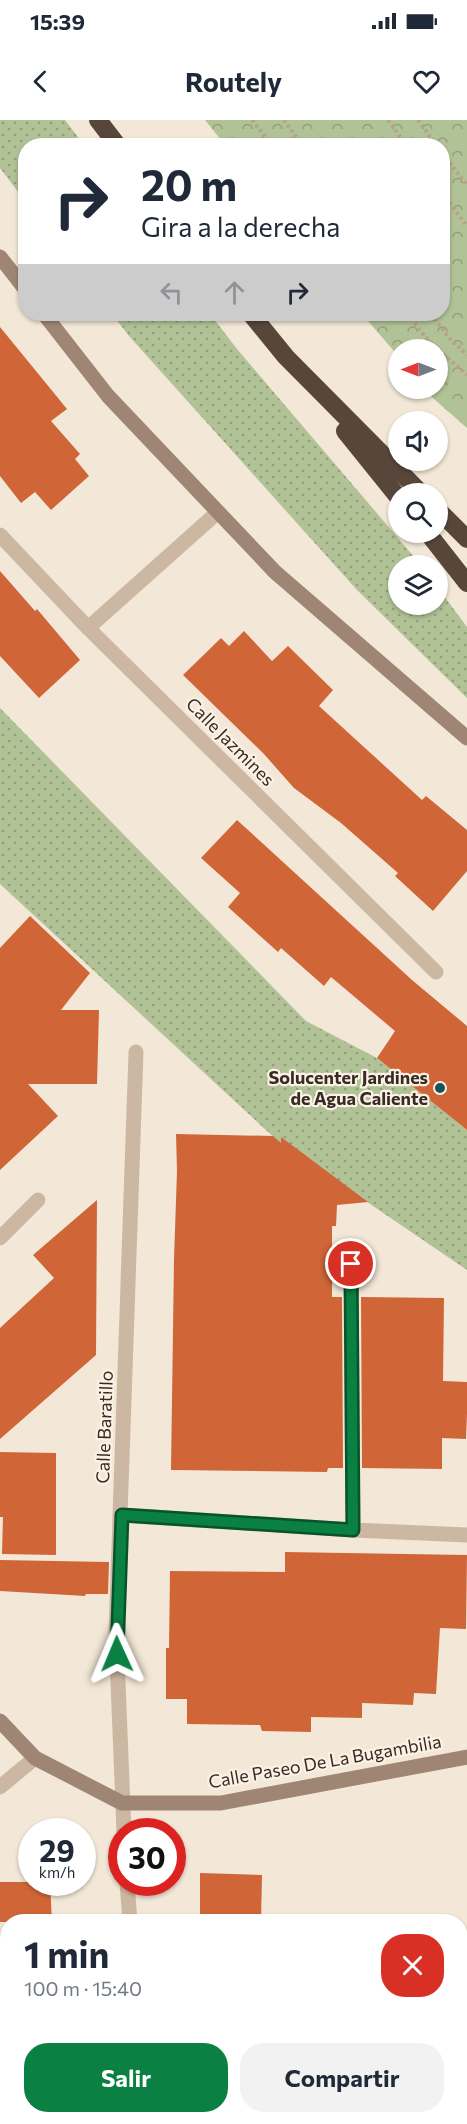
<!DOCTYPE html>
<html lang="es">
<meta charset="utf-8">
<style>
:root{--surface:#fff;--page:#f2f2f3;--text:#1f2937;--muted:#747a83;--accent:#0b8043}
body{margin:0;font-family:Commissioner,sans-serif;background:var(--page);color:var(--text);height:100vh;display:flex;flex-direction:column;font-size:22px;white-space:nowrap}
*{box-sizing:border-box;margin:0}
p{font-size:20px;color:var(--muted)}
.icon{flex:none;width:33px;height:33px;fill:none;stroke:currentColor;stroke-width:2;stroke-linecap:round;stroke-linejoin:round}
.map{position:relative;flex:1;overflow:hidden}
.drawer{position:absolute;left:0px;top:1794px;width:468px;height:210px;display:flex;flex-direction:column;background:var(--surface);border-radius:24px 24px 0 0;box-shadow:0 2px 4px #0004}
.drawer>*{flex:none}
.guide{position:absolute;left:18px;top:18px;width:432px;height:183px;border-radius:24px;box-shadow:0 2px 4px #0004;background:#fff;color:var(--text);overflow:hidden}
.needle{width:39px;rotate:270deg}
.buttons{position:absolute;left:388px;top:219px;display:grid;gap:12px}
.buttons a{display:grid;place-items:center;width:60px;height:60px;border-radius:50%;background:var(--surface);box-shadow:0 2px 4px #0004;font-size:30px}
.speed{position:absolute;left:18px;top:1698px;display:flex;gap:12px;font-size:30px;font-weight:700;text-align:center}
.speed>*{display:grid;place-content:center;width:78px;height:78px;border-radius:50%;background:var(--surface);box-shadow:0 2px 4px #0004;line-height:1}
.speed small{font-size:15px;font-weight:400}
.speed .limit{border:9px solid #d22;background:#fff;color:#111}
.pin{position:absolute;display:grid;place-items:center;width:51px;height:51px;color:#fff;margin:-26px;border:3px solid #fff;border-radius:50%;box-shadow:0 2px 6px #0007}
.me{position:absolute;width:66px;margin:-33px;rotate:359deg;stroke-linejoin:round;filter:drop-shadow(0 0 4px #0008)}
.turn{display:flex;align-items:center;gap:21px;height:126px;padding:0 24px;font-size:27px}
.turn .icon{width:78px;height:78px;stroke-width:2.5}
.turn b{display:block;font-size:42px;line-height:51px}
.lanes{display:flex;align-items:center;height:57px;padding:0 24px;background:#0003;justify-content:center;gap:30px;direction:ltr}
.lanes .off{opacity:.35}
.round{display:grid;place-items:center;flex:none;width:63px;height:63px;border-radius:24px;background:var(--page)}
.head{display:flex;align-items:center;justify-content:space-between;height:102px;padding:0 24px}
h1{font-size:36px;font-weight:700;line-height:45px}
.cta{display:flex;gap:12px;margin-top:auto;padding:12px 24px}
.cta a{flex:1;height:69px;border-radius:24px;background:var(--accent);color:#fff;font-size:24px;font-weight:700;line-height:69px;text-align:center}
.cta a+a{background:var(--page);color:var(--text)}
.status{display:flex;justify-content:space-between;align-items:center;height:42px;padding:0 30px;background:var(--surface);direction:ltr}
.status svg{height:16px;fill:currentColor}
header{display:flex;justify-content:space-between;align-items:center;height:78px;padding:0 24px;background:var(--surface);font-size:27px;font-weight:700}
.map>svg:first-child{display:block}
.grass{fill:url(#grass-dots)}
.park{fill:url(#park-crowns)}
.building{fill:#d06638}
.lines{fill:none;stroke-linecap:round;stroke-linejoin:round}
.path{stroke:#b8a28c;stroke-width:4;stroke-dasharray:3 3;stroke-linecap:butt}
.street{stroke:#ccb8a2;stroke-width:15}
.secondary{stroke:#9f8674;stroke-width:15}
.highway{stroke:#58463b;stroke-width:18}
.route-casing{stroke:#07532c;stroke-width:15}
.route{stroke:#0b8043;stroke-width:10}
.poi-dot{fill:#18525a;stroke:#fbf1e4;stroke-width:2}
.labels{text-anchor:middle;stroke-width:4.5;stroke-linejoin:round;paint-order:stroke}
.street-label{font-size:18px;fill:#362c25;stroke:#fbf1e4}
.poi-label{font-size:18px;font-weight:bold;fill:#362c25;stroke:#fbf1e4;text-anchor:end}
</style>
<div class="status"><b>15:39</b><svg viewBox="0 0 49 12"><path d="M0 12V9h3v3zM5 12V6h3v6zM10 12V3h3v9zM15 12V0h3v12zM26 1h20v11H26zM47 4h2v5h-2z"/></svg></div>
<header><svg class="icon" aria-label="back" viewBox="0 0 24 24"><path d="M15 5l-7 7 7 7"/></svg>Routely<svg class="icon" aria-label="heart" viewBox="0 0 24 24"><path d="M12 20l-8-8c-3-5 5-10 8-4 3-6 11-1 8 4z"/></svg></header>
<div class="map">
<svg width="467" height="2004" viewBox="0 0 467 2004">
<defs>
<pattern id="grass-dots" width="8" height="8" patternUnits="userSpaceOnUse" patternTransform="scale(1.5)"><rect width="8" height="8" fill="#b1c396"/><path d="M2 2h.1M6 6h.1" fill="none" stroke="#919f7a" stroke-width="1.8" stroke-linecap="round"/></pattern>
<pattern id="park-crowns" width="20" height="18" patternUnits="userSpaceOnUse" patternTransform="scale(1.5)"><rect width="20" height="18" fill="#b1c396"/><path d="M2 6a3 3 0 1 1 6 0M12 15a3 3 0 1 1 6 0" fill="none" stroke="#919f7a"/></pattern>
</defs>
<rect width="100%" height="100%" fill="#f3e8d7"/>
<!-- grass -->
<g class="grass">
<path d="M0,0H65L84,25L26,26L25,81L0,48Z"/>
<path d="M112,194H210L237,229L421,445L399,446V484H438V468L467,507V578L357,470L129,216Z"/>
<path d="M0,588L306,901L377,938L467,1010V1150L279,1022L0,764Z"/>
</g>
<!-- park -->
<path class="park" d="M205,0H467V308L434,279L425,269L438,268V230H399V237L362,194H442V26L225,25Z"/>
<!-- building -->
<g class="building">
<path d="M0,207L67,289L51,301L80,334L75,339L89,356L51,390L35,372L21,383L0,356Z"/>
<path d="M0,451L35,491L37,489L80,540L39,578L0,536Z"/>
<path d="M244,511L272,541L288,526L333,570L319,586L422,680L426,676L467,710V751L433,791L395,756L398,753L341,703L294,668L263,633L183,555L221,518L229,526Z"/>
<path d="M237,700L412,860L467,906V1010L377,938L395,911L331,857L324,866L281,828L278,832L228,787L240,773L201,738Z"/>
<path d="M30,796L90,853L61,890H99L97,964H28L58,996L0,1050V828Z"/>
<path d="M176,1014L273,1016L281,1023V1017L368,1082L337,1085L336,1106H332V1177H342L343,1348H328L327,1352L171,1350L174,1139L177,1051Z"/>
<path d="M97,1080L96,1235L0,1319V1208L54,1158L33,1135Z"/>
<path d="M361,1177L444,1178L443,1261L467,1262V1294L466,1319L442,1318V1349L362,1348Z"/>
<path d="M0,1332L56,1333V1435L2,1434L3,1397H0Z"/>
<path d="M285,1432L467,1435L466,1509L440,1508L436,1574L414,1573L413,1585L362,1583V1598L311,1597V1612L262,1611L260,1605L187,1604V1579H166V1528H169L170,1451L285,1452Z"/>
<path d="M0,1440L109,1442L108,1474H86L85,1476L0,1471Z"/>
<path d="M200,1753L262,1755L261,1802H200Z"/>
<path d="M0,1762H50L52,1802H0Z"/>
</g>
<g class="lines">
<!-- path -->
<g class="path">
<path d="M252,0L272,26"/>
<path d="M284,0L303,26"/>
<path d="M388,0L407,26"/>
<path d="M418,0L437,26"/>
<path d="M442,33L467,65"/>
<path d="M442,73L467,106"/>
<path d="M407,194L429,221L467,255"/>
<path d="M431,194L450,219L467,235"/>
</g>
<!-- street -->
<g class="street">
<path d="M0,415L88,508L436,852"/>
<path d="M88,508L218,392"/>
<path d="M0,1118L38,1080"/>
<path d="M351,1144L353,1410"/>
<path d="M122,1395L353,1410L467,1415"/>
<path d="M0,1667L35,1638"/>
<path d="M124,1712L116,1512L136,932"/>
<path d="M127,1762L130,1802"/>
</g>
<!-- secondary -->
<g class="secondary">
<path d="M0,137L26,170"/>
<path d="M44,194L108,276L275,452L467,618"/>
<path d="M0,1601L35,1638L122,1683H221L467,1637"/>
</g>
<!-- highway -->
<g class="highway">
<path d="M98,0L118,26"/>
<path d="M251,194L286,237L422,374"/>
<path d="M345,311L399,378"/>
<path d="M438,390L467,419"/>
<path d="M427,412L467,463"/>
</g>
</g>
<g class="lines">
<!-- route casing -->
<g class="route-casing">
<path id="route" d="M117,1534L122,1395L353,1410L351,1144"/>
</g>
<!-- route -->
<use href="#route" class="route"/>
</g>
<!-- markers -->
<circle class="poi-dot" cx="440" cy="968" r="6"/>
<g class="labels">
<!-- street labels -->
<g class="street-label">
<text transform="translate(230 622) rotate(45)" y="6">Calle Jazmines</text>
<text transform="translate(105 1307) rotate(-88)" y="6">Calle Baratillo</text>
<text transform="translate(325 1642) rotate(-10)" y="6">Calle Paseo De La Bugambilia</text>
</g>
<!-- poi labels -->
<g class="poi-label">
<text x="428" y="964">Solucenter Jardines<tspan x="428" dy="21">de Agua Caliente</tspan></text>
</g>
</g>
</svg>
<div class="buttons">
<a><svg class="needle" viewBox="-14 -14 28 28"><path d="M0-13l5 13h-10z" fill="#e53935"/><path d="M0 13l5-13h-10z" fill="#747a83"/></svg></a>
<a><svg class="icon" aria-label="sound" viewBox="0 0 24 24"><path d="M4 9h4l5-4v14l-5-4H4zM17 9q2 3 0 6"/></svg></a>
<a><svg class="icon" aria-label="search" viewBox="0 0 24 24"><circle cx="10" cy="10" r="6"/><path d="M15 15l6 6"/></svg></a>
<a><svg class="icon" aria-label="layers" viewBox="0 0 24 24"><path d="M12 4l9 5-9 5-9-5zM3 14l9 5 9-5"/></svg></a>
</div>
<div class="speed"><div>29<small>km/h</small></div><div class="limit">30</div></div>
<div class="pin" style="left:351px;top:1144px;background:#d93025"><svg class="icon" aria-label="arrive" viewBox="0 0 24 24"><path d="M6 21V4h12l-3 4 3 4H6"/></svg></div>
<svg class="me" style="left:117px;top:1534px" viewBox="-20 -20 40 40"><path d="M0-17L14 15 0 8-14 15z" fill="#0b8043" stroke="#fff" stroke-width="4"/></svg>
<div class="guide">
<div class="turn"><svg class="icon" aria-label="right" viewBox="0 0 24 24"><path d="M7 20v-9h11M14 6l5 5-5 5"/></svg><div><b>20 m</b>Gira a la derecha</div></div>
<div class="lanes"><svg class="icon off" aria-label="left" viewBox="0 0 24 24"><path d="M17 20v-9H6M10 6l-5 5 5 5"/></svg><svg class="icon off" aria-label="ahead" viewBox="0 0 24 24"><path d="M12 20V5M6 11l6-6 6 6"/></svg><svg class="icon" aria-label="right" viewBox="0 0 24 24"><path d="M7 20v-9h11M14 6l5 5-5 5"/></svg></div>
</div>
<section class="drawer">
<div class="head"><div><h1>1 min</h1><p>100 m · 15:40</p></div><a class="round" style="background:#d93025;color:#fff"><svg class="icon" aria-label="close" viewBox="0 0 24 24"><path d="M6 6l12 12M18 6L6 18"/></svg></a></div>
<div class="cta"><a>Salir</a><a>Compartir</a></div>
</section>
</div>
